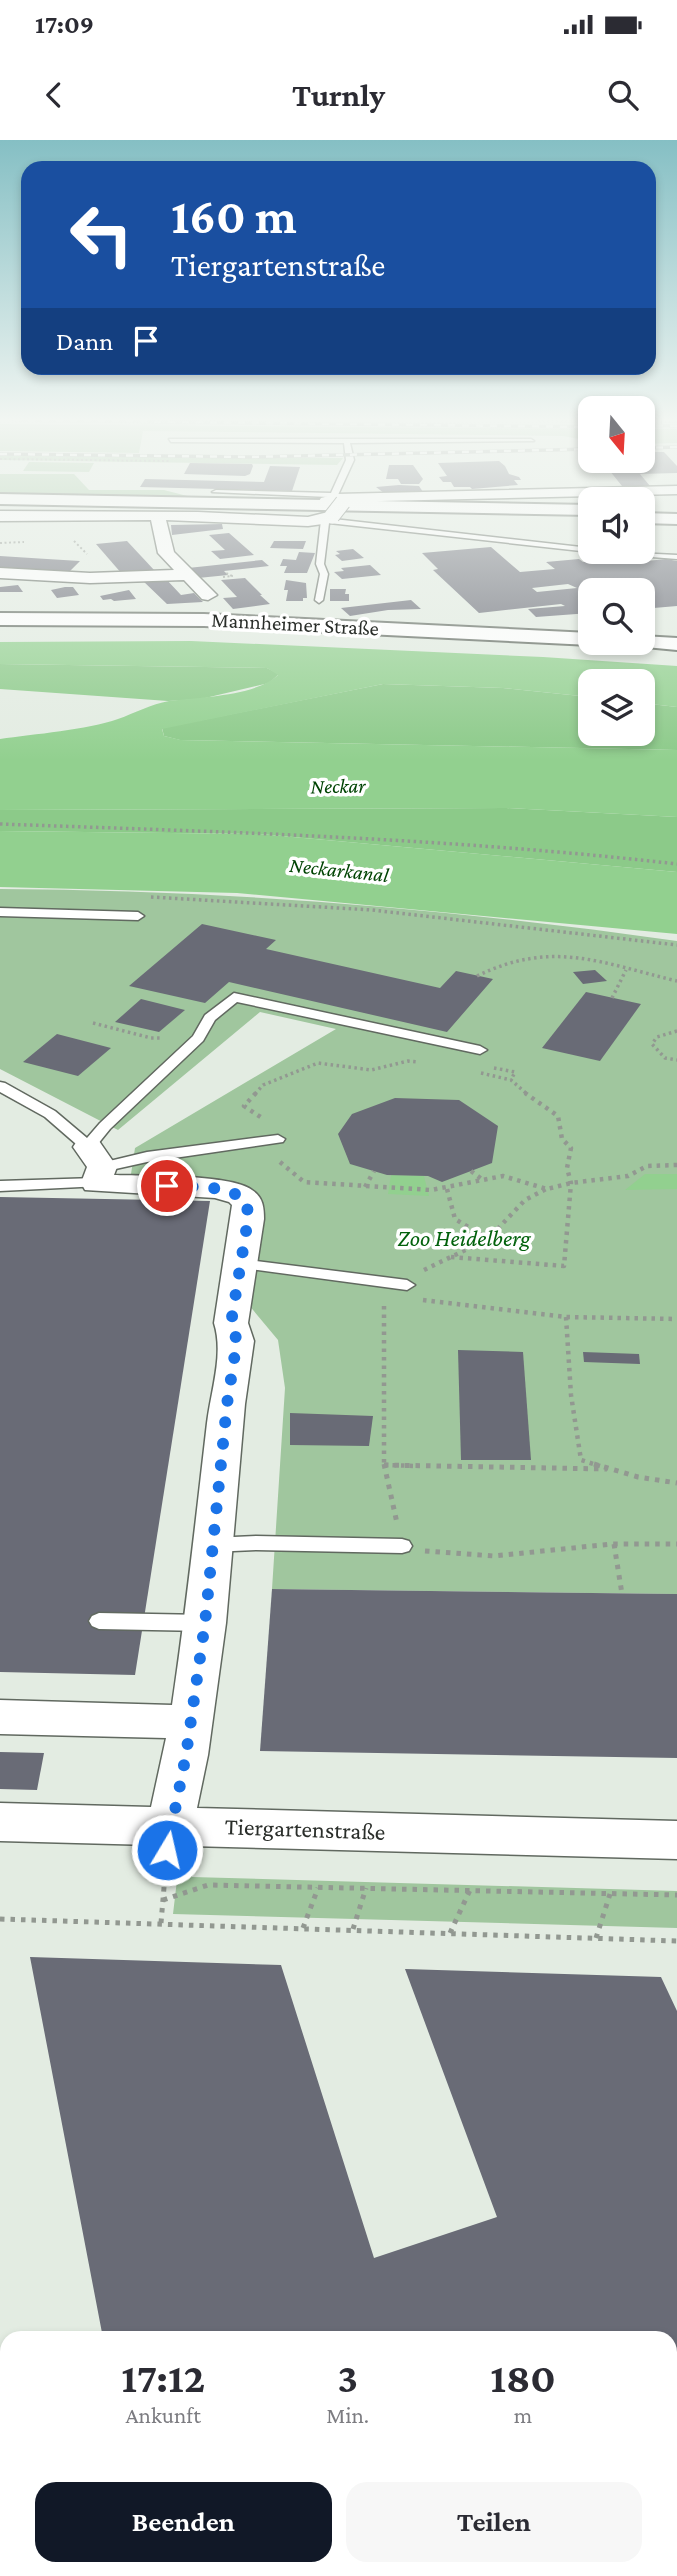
<!DOCTYPE html>
<html lang="de">
<meta charset="utf-8">
<style>
:root{--surface:#fff;--page:#f7f7f7;--text:#2b2b33;--muted:#7c7c81;--accent:#111827}
body{margin:0;font-family:"Crimson Pro",serif;background:var(--page);color:var(--text);height:100vh;display:flex;flex-direction:column;font-size:26px;white-space:nowrap}
*{box-sizing:border-box;margin:0}
p{font-size:23px;color:var(--muted)}
.icon{flex:none;width:38px;height:38px;fill:none;stroke:currentColor;stroke-width:2;stroke-linecap:round;stroke-linejoin:round}
.map{position:relative;flex:1;overflow:hidden}
.side{position:absolute;left:0px;top:2191px;width:677px;height:245px;display:flex;flex-direction:column;background:var(--surface);border-radius:21px 21px 0 0;box-shadow:0 4px 10px #0003}
.side>*{flex:none}
.banner{position:absolute;left:21px;top:21px;width:635px;height:214px;border-radius:21px;box-shadow:0 4px 10px #0003;background:#1a4fa0;color:#fff;overflow:hidden}
.needle{width:46px;rotate:162deg}
.buttons{position:absolute;left:578px;top:256px;display:grid;gap:14px}
.buttons a{display:grid;place-items:center;width:77px;height:77px;border-radius:14px;background:var(--surface);box-shadow:0 4px 10px #0003;font-size:35px}
.pin{position:absolute;display:grid;place-items:center;width:60px;height:60px;color:#fff;margin:-30px;border:4px solid #fff;border-radius:50%;box-shadow:0 2px 7px #0007}
.me{position:absolute;width:77px;margin:-38px;rotate:9deg;stroke-linejoin:round;filter:drop-shadow(0 0 5px #0008)}
.turn{display:flex;align-items:center;gap:24px;height:147px;padding:0 35px;font-size:32px}
.turn .icon{width:91px;height:91px;stroke-width:2.5}
.turn b{display:block;font-size:49px;line-height:60px}
.then{display:flex;align-items:center;height:66px;padding:0 35px;background:#0003;gap:14px;font-size:26px}
.eta{display:flex;justify-content:space-evenly;align-items:center;height:119px;text-align:center}
.eta b{font-size:42px;font-weight:700;line-height:49px}
.cta{display:flex;gap:14px;margin-top:auto;padding:14px 35px}
.cta a{flex:1;height:80px;border-radius:21px;background:var(--accent);color:#fff;font-size:28px;font-weight:700;line-height:80px;text-align:center}
.cta a+a{background:var(--page);color:var(--text)}
.status{display:flex;justify-content:space-between;align-items:center;height:49px;padding:0 35px;background:var(--surface);direction:ltr}
.status svg{height:19px;fill:currentColor}
header{display:flex;justify-content:space-between;align-items:center;height:91px;padding:0 35px;background:var(--surface);font-size:32px;font-weight:700}
.map>svg:first-child{display:block}
.green{fill:#a0c69e}
.forest{fill:#8cca89}
.water{fill:#92d08f}
.building{fill:#696b76;fill-rule:evenodd}
.lines{fill:none;stroke-linecap:round;stroke-linejoin:round}
.lane-casing{stroke:#616960;stroke-width:3}
.street-casing{stroke:#616960;stroke-width:3}
.secondary-casing{stroke:#616960;stroke-width:4}
.highway-casing{stroke:#616960;stroke-width:4}
.path-far4{stroke:#929891;stroke-width:2;stroke-dasharray:2 2.5;stroke-linecap:butt}
.path-far3{stroke:#929891;stroke-width:3.5;stroke-dasharray:2.5 3.5;stroke-linecap:butt}
.path-far2{stroke:#929891;stroke-width:4.5;stroke-dasharray:3.5 5;stroke-linecap:butt}
.path-far1{stroke:#929891;stroke-width:5;stroke-dasharray:4.5 6;stroke-linecap:butt}
.path{stroke:#929891;stroke-width:7;stroke-dasharray:5 9;stroke-linecap:butt}
.lane{fill:#fff;fill-rule:evenodd}
.street{fill:#fff;fill-rule:evenodd}
.secondary{fill:#fff;fill-rule:evenodd}
.highway{fill:#fff;fill-rule:evenodd}
.rail-casing{stroke:#8e958e;stroke-width:3.5}
.rail{stroke:#fff;stroke-width:2.5;stroke-dasharray:7;stroke-linecap:butt}
.street-bridge-casing{stroke:#616960;stroke-width:17;stroke-linecap:butt}
.street-bridge{stroke:#fff;stroke-width:15}
.route{stroke:#1a73e8;stroke-width:12;stroke-dasharray:0 21.6}
.labels{text-anchor:middle;stroke-width:7;stroke-linejoin:round;paint-order:stroke}
.far-street-label{font-size:21px;fill:#2a2e2a;stroke:#fff}
.far-water-label{font-size:21px;font-style:italic;fill:#004403;stroke:#fff}
.park-label{font-size:24px;font-style:italic;fill:#02610c;stroke:#fff}
.street-label{font-size:24px;fill:#2a2e2a;stroke:#fff}
</style>
<div class="status"><b>17:09</b><svg viewBox="0 0 49 12"><path d="M0 12V9h3v3zM5 12V6h3v6zM10 12V3h3v9zM15 12V0h3v12zM26 1h20v11H26zM47 4h2v5h-2z"/></svg></div>
<header><svg class="icon" aria-label="back" viewBox="0 0 24 24"><path d="M15 5l-7 7 7 7"/></svg>Turnly<svg class="icon" aria-label="search" viewBox="0 0 24 24"><circle cx="10" cy="10" r="6"/><path d="M15 15l6 6"/></svg></header>
<div class="map">
<svg width="677" height="2436" viewBox="0 0 677 2436">
<rect width="100%" height="100%" fill="#e3ece2"/>
<!-- green -->
<g class="green">
<path d="M0,284L590,289V301L563,296L143,291L139,313L4,311H0Z"/>
<path d="M642,289H677V303L642,304Z"/>
<path d="M0,316L343,318L337,325L0,320Z"/>
<path d="M29,322L94,323L89,332L23,331Z"/>
<path d="M0,334H74L89,350H164L195,358L0,356Z"/>
<path d="M0,749C227,750 452,769 677,801V1454L272,1449L285,1248L278,1200L248,1164L253,1065L215,1049L131,1034L135,1008L336,889L260,872L118,990L0,929Z"/>
<path d="M195,1704L192,1737L677,1751V1788L173,1774L181,1706Z"/>
</g>
<!-- forest -->
<g class="forest">
<path d="M0,524L267,528L279,534L269,543L201,559L168,561L0,549Z"/>
<path d="M383,544L503,548L590,557V593H642V563L677,567V610L180,600L164,596L162,588Z"/>
<path d="M506,668L677,677V732L260,694L0,691V670Z"/>
</g>
<!-- water -->
<g class="water">
<path d="M191,501L543,517L677,526V567L642,563V541H590V557L503,548L383,544L162,589L164,596L181,600L677,610V677L506,668L0,670V599C34,594 87,590 118,579C135,573 151,564 169,561C200,557 256,556 278,535L267,528L0,524V502Z"/>
<path d="M0,691L260,694L677,732V794L237,753L0,747Z"/>
<path d="M645,1034H677V1049L625,1050Z"/>
<path d="M391,1035L424,1036L429,1056L388,1054Z"/>
</g>
<!-- building -->
<g class="building">
<path d="M642,312H664L677,326V333L640,334L650,346H622L601,320H642Z"/>
<path d="M499,321L505,326L509,334L519,337L521,340H514L518,345L472,349L470,347H454L451,342H443L439,337L447,336L438,323Z"/>
<path d="M190,323L252,324L253,326L250,334L245,336L184,334Z"/>
<path d="M389,325H413L423,339L419,344H401L398,339H386Z"/>
<path d="M270,326L300,327L292,351L140,347L145,339L264,342Z"/>
<path d="M399,345L419,346L423,352L384,353L376,347Z"/>
<path d="M222,384L223,389L172,395L171,385Z"/>
<path d="M229,393L254,415L220,419L211,411L225,410L209,395Z"/>
<path d="M127,401L155,431L122,434L96,404Z"/>
<path d="M274,401H306L303,409L270,408Z"/>
<path d="M491,407L520,432L555,429L546,422L579,419L583,422L622,419L627,423L666,419L677,421V466L642,469V450H590V473L536,477L528,469L565,466L561,464L479,473L433,430L438,429L422,413ZM568,444L577,448L537,452L532,448Z"/>
<path d="M353,409L364,418L342,421L335,415L340,414L336,411Z"/>
<path d="M299,412L315,413L307,433H284L287,426H280L283,419L296,420Z"/>
<path d="M0,416L47,419L80,421L69,432L0,427Z"/>
<path d="M262,420L269,426L224,431L228,435L198,438L188,428Z"/>
<path d="M370,425L381,435L342,439L334,432L344,431L341,428Z"/>
<path d="M165,438L181,455L194,453L203,462L167,464L142,440Z"/>
<path d="M245,438L262,455H260L270,464L233,469L223,458L237,457L221,440Z"/>
<path d="M286,440L306,443L307,458H303V461H286L288,450H284Z"/>
<path d="M18,445L23,452H0V447Z"/>
<path d="M65,447H73L79,455L57,458L51,450Z"/>
<path d="M330,449H346L345,454H349V461H330Z"/>
<path d="M129,450L136,459L114,461L111,459L103,460L100,456Z"/>
<path d="M411,460L421,469L388,470L350,476L341,468Z"/>
<path d="M202,784L276,800L266,809L440,848L456,831L493,839L447,892L229,842L205,863L129,846Z"/>
<path d="M595,830L607,841L583,844L573,832Z"/>
<path d="M586,852L641,864L600,921L542,908Z"/>
<path d="M141,859L185,870L159,892L115,882Z"/>
<path d="M57,894L111,908L78,936L23,922Z"/>
<path d="M395,958L459,960L498,986L492,1023L442,1042L428,1036L387,1035L350,1024L338,994L352,974Z"/>
<path d="M0,1057L210,1061L135,1535L0,1532Z"/>
<path d="M458,1210L523,1212L531,1320H461Z"/>
<path d="M583,1212L639,1214L640,1224L584,1222Z"/>
<path d="M290,1273L373,1276L369,1306L290,1305Z"/>
<path d="M272,1449L677,1454V1618L260,1611Z"/>
<path d="M0,1612L44,1613L37,1650L0,1649Z"/>
<path d="M30,1817L281,1825L374,2118L497,2077L405,1829L661,1837L677,1871V2436H650L647,2429H670V2198H103Z"/>
<path d="M7,2241V2429H478L480,2436H0V2243Z"/>
</g>
<g class="lines">
<!-- lane casing -->
<g class="lane-casing">
<g id="lane">
<path d="M169,299H531L534,301L350,303L354,320L338,355L341,358L332,360L329,357L212,352L216,350L331,353L346,320L344,303L171,302Z"/>
<path d="M325,378L590,408V411H593L590,412L329,383L324,424L328,434L323,460L319,463L315,460L320,434L316,424L321,380Z"/>
<path d="M597,411L677,415V419L601,413Z"/>
<path d="M0,768L138,772L144,776L138,780L0,776Z"/>
<path d="M234,853L480,906L487,910L480,914L237,862L215,880L203,901L110,989L93,1010H83L45,977L0,952V942L5,943L55,971L87,998L100,983L193,896L205,875Z"/>
<path d="M278,995L285,999L283,1002L147,1022L102,1032L94,1027L97,1024L147,1012Z"/>
<path d="M96,1038L101,1040L104,1043L101,1046L0,1051V1041Z"/>
<path d="M241,1119L407,1140L415,1145L407,1150L235,1127L233,1124Z"/>
<path d="M256,1396L402,1399L409,1401L412,1406L409,1411L402,1413L256,1410L211,1412L204,1410L201,1405L204,1400L211,1398Z"/>
<path d="M99,1473L205,1475L212,1478L215,1483L212,1488L205,1491L99,1489L92,1486L89,1481L92,1476Z"/>
</g>
</g>
<!-- street casing -->
<g class="street-casing">
<g id="street">
<path d="M677,346V354L338,362L326,365L319,361L321,358L337,354Z"/>
<path d="M0,371L198,372L308,377L332,371L340,376L330,383L308,386L166,380L174,412L217,455L208,460L202,459L184,440L90,443L0,438V428L90,433L174,430L158,413L151,380L0,381Z"/>
<path d="M88,998L99,1001L117,1027L114,1035C143,1036 231,1034 252,1050C263,1057 264,1067 264,1079L248,1183L254,1201L245,1264L226,1483L208,1615L197,1668L677,1681V1719L0,1701V1663L151,1667L166,1598L0,1594V1560L172,1565C186,1471 196,1377 207,1283C211,1250 224,1214 214,1183L232,1065L229,1062L215,1058L85,1050L81,1043L87,1027L73,1007L77,1001Z"/>
</g>
</g>
<!-- secondary casing -->
<g class="secondary-casing">
<g id="secondary">
<path d="M0,473L204,474L590,493V502H598L590,505L204,486L0,485Z"/>
<path d="M642,496L677,498V510L635,506L632,502H642Z"/>
</g>
</g>
<!-- highway casing -->
<g class="highway-casing">
<g id="highway">
<path d="M0,354L590,365V375L0,364Z"/>
<path d="M642,373L677,374V384L642,383Z"/>
</g>
</g>
<!-- path-far4 -->
<g class="path-far4">
<path d="M538,281L590,282"/>
<path d="M642,282H677"/>
<path d="M0,319L171,321"/>
<path d="M74,401L87,414"/>
<path d="M0,403L24,402"/>
<path d="M223,437L232,436L226,433"/>
</g>
<!-- path-far3 -->
<g class="path-far3">
<path d="M0,684C226,692 452,698 677,724"/>
<path d="M151,757L372,770L677,805"/>
<path d="M477,836C553,799 601,823 677,841"/>
<path d="M612,858L626,830"/>
<path d="M93,883L151,898H162"/>
<path d="M677,891L657,897L652,904L665,918L677,920"/>
<path d="M494,928L515,932L511,940"/>
<path d="M481,933L511,940L527,954"/>
<path d="M255,954L263,945L318,923L371,930L408,921L418,922"/>
</g>
<!-- path-far2 -->
<g class="path-far2">
<path d="M256,953L244,966L262,978"/>
<path d="M280,1022L304,1042L431,1050L503,1036L547,1049L571,1043L628,1036L647,1026L677,1025"/>
<path d="M471,1031L483,1040"/>
<path d="M365,1047L374,1031"/>
<path d="M447,1049L455,1079L488,1099"/>
<path d="M451,1117L564,1126L571,1043L567,1028L571,1008L562,999L558,976L525,953"/>
<path d="M424,1130L488,1099L525,1060L546,1049"/>
<path d="M423,1160L566,1177L677,1179"/>
<path d="M384,1166V1326"/>
<path d="M566,1177L571,1255L581,1320L600,1326"/>
<path d="M384,1325L417,1326"/>
</g>
<!-- path-far1 -->
<g class="path-far1">
<path d="M384,1324L397,1383"/>
<path d="M594,1324L638,1337L677,1343"/>
<path d="M384,1325L607,1329"/>
<path d="M614,1404L622,1454"/>
<path d="M425,1411L494,1416L612,1404H677"/>
<path d="M163,1760L208,1745L677,1755"/>
<path d="M0,1779L677,1801"/>
<path d="M161,1783L166,1724"/>
<path d="M303,1788L318,1748"/>
<path d="M353,1789L366,1748"/>
<path d="M450,1793L470,1750"/>
<path d="M596,1798L610,1754"/>
</g>
<!-- path -->
<g class="path">
<path d="M152,2429V2436"/>
<path d="M161,2436L173,2431"/>
</g>
<!-- lane -->
<use href="#lane" class="lane"/>
<!-- street -->
<use href="#street" class="street"/>
<!-- secondary -->
<use href="#secondary" class="secondary"/>
<!-- highway -->
<use href="#highway" class="highway"/>
<!-- rail casing -->
<g class="rail-casing">
<g id="rail">
<path d="M14,280L590,287"/>
<path d="M642,285L677,286"/>
<path d="M642,308L677,307"/>
<path d="M0,314L250,317L590,309"/>
</g>
</g>
<!-- rail -->
<use href="#rail" class="rail"/>
<!-- street-bridge casing -->
<g class="street-bridge-casing">
<path id="street-bridge" d="M332,376L343,362"/>
</g>
<!-- street-bridge -->
<use href="#street-bridge" class="street-bridge"/>
</g>
<!-- sky -->
<linearGradient id="sky" x2="0" y2="1"><stop stop-color="#85bfc4"/><stop offset="0.45" stop-color="#f2f6f2"/><stop offset="1" stop-color="#f2f6f2" stop-opacity="0"/></linearGradient>
<rect width="677" height="621" fill="url(#sky)"/>
<g class="lines">
<!-- route -->
<path class="route" d="M167,1710L186,1615L205,1483L227,1264L237,1201L231,1183L248,1079L247,1063C229,1043 193,1048 167,1046"/>
</g>
<g class="labels">
<!-- far-street labels -->
<g class="far-street-label">
<text transform="translate(295 484) rotate(3)" y="7">Mannheimer Straße</text>
</g>
<!-- far-water labels -->
<g class="far-water-label">
<text transform="translate(338 646) rotate(-1)" y="7">Neckar</text>
<text transform="translate(339 730) rotate(6)" y="7">Neckarkanal</text>
</g>
<!-- park labels -->
<g class="park-label">
<text x="464" y="1106">Zoo Heidelberg</text>
</g>
<!-- street labels -->
<g class="street-label">
<text transform="translate(305 1689) rotate(2)" y="8">Tiergartenstraße</text>
</g>
</g>
</svg>
<div class="buttons">
<a><svg class="needle" viewBox="-14 -14 28 28"><path d="M0-13l5 13h-10z" fill="#e53935"/><path d="M0 13l5-13h-10z" fill="#7c7c81"/></svg></a>
<a><svg class="icon" aria-label="sound" viewBox="0 0 24 24"><path d="M4 9h4l5-4v14l-5-4H4zM17 9q2 3 0 6"/></svg></a>
<a><svg class="icon" aria-label="search" viewBox="0 0 24 24"><circle cx="10" cy="10" r="6"/><path d="M15 15l6 6"/></svg></a>
<a><svg class="icon" aria-label="layers" viewBox="0 0 24 24"><path d="M12 4l9 5-9 5-9-5zM3 14l9 5 9-5"/></svg></a>
</div>
<div class="pin" style="left:167px;top:1046px;background:#d93025"><svg class="icon" aria-label="arrive" viewBox="0 0 24 24"><path d="M6 21V4h12l-3 4 3 4H6"/></svg></div>
<svg class="me" style="left:167px;top:1710px" viewBox="-20 -20 40 40"><circle r="17" fill="#1a73e8" stroke="#fff" stroke-width="3"/><path d="M0-11L8 9 0 5-8 9z" fill="#fff"/></svg>
<div class="banner">
<div class="turn"><svg class="icon" aria-label="left" viewBox="0 0 24 24"><path d="M17 20v-9H6M10 6l-5 5 5 5"/></svg><div><b>160 m</b>Tiergartenstraße</div></div>
<div class="then">Dann<svg class="icon" aria-label="arrive" viewBox="0 0 24 24"><path d="M6 21V4h12l-3 4 3 4H6"/></svg></div>
</div>
<section class="side">
<div class="eta">
<div><b>17:12</b><p>Ankunft</p></div>
<div><b>3</b><p>Min.</p></div>
<div><b>180</b><p>m</p></div>
</div>
<div class="cta"><a>Beenden</a><a>Teilen</a></div>
</section>
</div>
